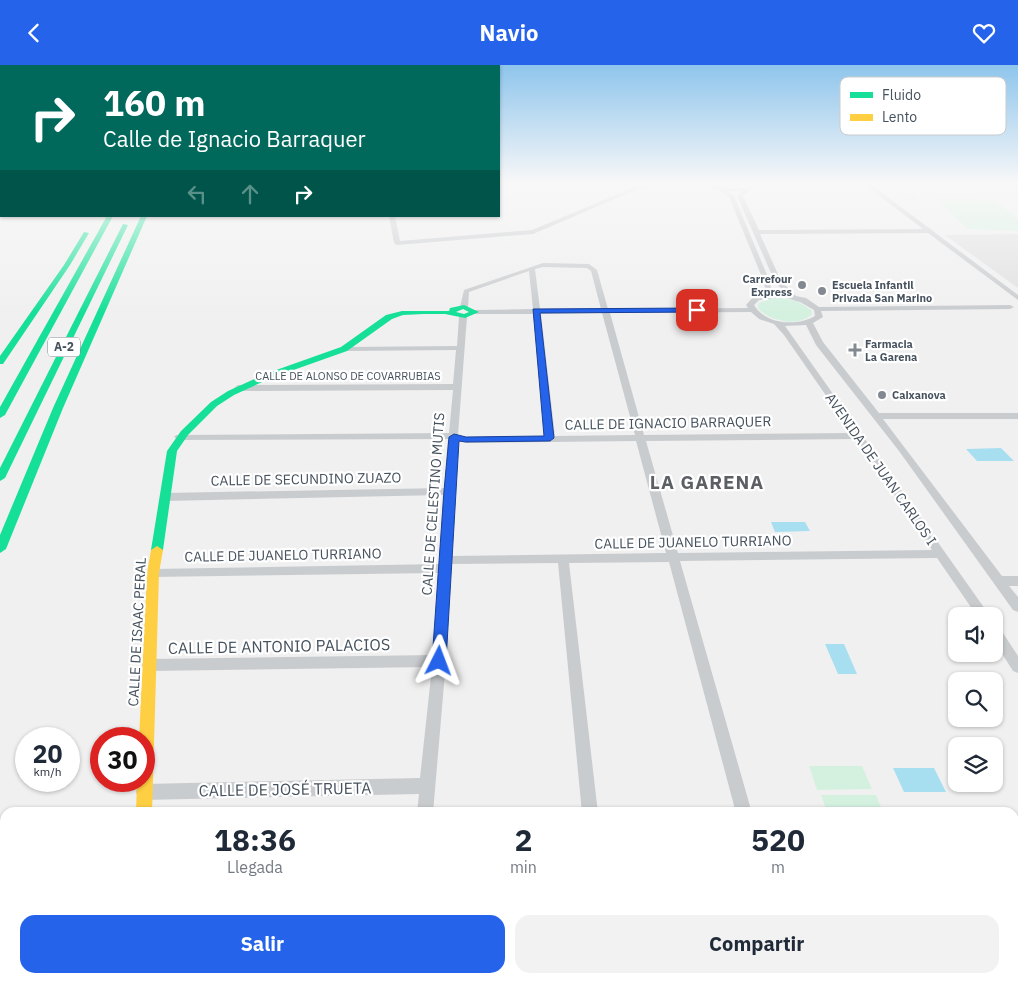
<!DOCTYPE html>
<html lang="es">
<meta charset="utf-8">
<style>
:root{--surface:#fff;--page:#f2f2f3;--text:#1f2937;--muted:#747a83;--accent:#2563eb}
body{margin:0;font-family:"IBM Plex Sans",sans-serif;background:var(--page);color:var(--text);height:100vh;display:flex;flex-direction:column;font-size:19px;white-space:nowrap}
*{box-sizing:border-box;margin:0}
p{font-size:16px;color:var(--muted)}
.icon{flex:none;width:28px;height:28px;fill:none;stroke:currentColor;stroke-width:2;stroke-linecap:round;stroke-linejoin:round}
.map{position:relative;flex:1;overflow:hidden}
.sheet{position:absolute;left:0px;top:742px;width:1019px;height:176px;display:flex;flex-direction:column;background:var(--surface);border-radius:15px 15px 0 0;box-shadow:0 1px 4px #0004}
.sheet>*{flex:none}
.guide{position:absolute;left:0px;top:0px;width:500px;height:152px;box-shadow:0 1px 4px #0004;background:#00695c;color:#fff;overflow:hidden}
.fabs{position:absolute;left:948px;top:542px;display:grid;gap:10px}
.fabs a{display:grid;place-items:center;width:55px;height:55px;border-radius:10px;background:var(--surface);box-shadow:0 1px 4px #0004;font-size:25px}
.speed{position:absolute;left:15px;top:662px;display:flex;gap:10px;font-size:25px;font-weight:700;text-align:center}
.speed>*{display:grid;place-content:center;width:65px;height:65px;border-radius:50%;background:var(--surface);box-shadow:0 1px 4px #0004;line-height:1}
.speed small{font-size:12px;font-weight:400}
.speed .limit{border:8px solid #d22;background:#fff;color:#111}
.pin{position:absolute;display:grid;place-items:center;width:42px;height:42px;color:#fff;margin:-21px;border-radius:10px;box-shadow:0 2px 8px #0006}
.me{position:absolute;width:55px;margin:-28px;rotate:3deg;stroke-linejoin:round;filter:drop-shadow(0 0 4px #0008)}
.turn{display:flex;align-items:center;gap:18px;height:105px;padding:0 20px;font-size:22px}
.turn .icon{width:65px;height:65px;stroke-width:2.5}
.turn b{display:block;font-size:35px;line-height:42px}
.lanes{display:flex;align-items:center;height:48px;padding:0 20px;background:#0003;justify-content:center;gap:25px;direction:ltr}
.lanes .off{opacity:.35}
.eta{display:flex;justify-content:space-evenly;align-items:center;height:85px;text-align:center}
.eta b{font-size:30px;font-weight:700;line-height:35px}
.primary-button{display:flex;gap:10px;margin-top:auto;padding:10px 20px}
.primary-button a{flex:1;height:58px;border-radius:15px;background:var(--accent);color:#fff;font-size:20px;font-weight:700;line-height:58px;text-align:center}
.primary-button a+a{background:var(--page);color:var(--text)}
header{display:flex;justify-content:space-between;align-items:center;height:65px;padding:0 20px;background:var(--accent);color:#fff;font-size:22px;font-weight:700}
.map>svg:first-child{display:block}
.education{fill:#e2e1e2}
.green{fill:#d4f1e0}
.water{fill:#a7dff1}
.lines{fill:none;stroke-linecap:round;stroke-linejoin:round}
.street{fill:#c9cccf;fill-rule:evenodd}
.fast{fill:#16e098;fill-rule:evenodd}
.slow{fill:#ffcf43;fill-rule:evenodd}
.route{fill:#2563eb;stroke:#184099}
.poi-dot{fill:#828991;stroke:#fff;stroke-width:2}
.labels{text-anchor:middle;stroke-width:4.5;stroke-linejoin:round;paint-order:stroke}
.far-poi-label{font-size:11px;font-weight:bold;fill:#46525e;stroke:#fff;text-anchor:start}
.far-street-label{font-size:11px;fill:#46525e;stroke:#fff}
.shield{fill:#fff;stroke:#7e868e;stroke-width:1}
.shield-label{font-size:12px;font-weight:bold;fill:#46525e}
.street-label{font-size:14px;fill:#46525e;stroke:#fff}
.near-street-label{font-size:16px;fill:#46525e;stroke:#fff}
.district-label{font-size:19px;font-weight:bold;letter-spacing:1px;fill:#5c6065;stroke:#fff}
.key{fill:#fff;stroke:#c8cbcf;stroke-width:1}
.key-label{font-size:14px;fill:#46525e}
</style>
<header><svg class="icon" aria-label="back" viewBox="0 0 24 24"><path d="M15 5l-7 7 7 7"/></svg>Navio<svg class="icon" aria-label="heart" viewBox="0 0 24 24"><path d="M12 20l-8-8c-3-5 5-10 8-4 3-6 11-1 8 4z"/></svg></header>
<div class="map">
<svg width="1018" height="918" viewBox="0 0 1018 918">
<rect width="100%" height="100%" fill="#f1f0f0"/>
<!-- education -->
<path class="education" d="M1018,169V223L945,170Z"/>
<!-- green -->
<g class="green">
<path d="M899,120H918L924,125H910L914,129H911L921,137L907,135L904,132H909L894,125L901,122Z"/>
<path d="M935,133L995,135L1018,154V166L968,164Z"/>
<path d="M780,233L797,236L811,245L812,249C799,263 768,256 758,243L759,238L769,234Z"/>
<path d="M809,701H862L872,724L817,725Z"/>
<path d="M821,730H876L883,747H827Z"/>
</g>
<!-- water -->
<g class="water">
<path d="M1001,383L1014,396H977L966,384Z"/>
<path d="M771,457H805L810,466L775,467Z"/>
<path d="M825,579H844L857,609H838Z"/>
<path d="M893,703H934L946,727H904Z"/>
</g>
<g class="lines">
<!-- street -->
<g class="street">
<path d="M675,118H709L731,124L745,123L753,118H759L743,131L759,165L923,164L864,119L869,118L1018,230V235L928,168L760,169L781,216L796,231L806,233L819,242L1010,240L1014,242L1010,244L821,246L823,252L813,258L823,277L879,348H1018V354H883L1002,511H1018V521H1009L1018,532V547L1013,545L899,386L816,280L806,260L785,261L990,551H977L937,493L680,496L752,748H736L669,497L569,498L598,748H582L558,498L451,499L446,596L433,748H417L419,729L144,735L138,733L136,727L138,721L144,719L420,713L432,602L149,606L144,604L142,600L144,596L149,594L433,590L438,508L153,512L149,511L147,508L149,505L153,504L439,499L443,430L165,436L160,432L165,428L444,423L448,374L179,375L174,372L176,370L449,368L453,325L238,326L234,323L238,320L453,319L456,285L344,286L340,284L344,282L457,281L459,252L463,250L467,252L458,370L466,372L545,371L533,249H475L471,247L475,245L533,244L529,206L469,227L468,242L464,244L460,242L464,225L543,198L589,199L597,205L608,244L748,243L746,240L754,231L762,230L765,224L764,217L729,132L718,125L702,119L638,124L533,169L397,180L394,178L389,151H395L400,176L532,165L635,122ZM727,126H742L737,131L775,217L786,228L769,229L771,224L770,217L734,131ZM543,202L587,203L591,206L601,244H540L535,204ZM783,232L800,237L814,245L815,251C797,262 765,259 754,240L759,235ZM751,247L759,254L774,259L784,270L852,368L644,370L610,248ZM602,248L635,370L555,371L541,249ZM856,374L932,485L678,488L646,376ZM458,376L466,378L636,376L666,488L451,491Z"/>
<path d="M994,561L999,562L1018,591V608L1013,606L994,576Z"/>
<path d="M1014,882H1018V902L1014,901Z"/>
<path d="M53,914H74L72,918H51Z"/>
<path d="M134,914H158L156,918H132Z"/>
<path d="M380,914H400L401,918H381Z"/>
<path d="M429,914H449L447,918H427Z"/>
<rect x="548" y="914" width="20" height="4"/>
<path d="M734,914H754L755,918H735Z"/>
<path d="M914,914H934L936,918H916Z"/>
</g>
<!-- fast -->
<g class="fast">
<path d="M107,151H113L5,350L0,353V342Z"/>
<path d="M141,151H147L63,343L6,484L0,488V470L53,343Z"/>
<path d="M123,159L128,160L5,413L0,416V403Z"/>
<path d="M84,167L89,168L70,200L3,299H0V291L64,200Z"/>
<path d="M464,240L479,247L465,253L445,249H424L403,250L392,254L347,286L271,313L234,330L217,341L188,370L177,386L163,485L161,488H153L151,485L167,386L181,366L211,337L228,326L265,309L341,282L386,250L402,246H449L450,243ZM463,244L469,247L464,249L456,247Z"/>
</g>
<!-- slow -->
<path class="slow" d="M157,481L163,485L159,508L152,748H136L137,716H144V674H139L147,508L151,485Z"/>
</g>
<!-- sky -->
<linearGradient id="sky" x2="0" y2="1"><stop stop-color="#8ec5ec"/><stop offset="0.48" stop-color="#f9f8f8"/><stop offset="1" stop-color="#f9f8f8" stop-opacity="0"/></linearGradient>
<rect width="1018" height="247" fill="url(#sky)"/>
<!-- route -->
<path class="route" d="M697,243L701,245L700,247L540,248L554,373L550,376L466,377L459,376L446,596L444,600L439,602L434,600L432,596L444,426L449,372L454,369L466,372L544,371L533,244Z"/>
<!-- markers -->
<g class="poi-dot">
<circle cx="802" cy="220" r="5"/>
<circle cx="822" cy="226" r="5"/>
<path d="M852.5 277.5h5v5h5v5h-5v5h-5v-5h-5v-5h5z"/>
<circle cx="882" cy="330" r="5"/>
</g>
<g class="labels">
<!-- far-poi labels -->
<g class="far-poi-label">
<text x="792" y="218" text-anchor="end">Carrefour<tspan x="792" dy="13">Express</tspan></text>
<text x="832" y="224">Escuela Infantil<tspan x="832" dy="13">Privada San Marino</tspan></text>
<text x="865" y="283">Farmacia<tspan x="865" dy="13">La Garena</tspan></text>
<text x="892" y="334">Caixanova</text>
</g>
<!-- far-street labels -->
<g class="far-street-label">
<text x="348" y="315">CALLE DE ALONSO DE COVARRUBIAS</text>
</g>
<!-- shield labels -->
<rect class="shield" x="48" y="272.5" width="32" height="19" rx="4"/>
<g class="shield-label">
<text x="64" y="286">A-2</text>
</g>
<!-- street labels -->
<g class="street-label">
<text transform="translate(668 358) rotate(-1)" y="5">CALLE DE IGNACIO BARRAQUER</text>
<text transform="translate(881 404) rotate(55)" y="5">AVENIDA DE JUAN CARLOS I</text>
<text transform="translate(306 414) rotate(-1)" y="5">CALLE DE SECUNDINO ZUAZO</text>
<text transform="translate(433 439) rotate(-86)" y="5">CALLE DE CELESTINO MUTIS</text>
<text transform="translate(693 477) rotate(-1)" y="5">CALLE DE JUANELO TURRIANO</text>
<text transform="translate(283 490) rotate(-1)" y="5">CALLE DE JUANELO TURRIANO</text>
<text transform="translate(137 567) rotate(-87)" y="5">CALLE DE ISAAC PERAL</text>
</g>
<!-- near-street labels -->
<g class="near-street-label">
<text transform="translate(279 581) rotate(-1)" y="6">CALLE DE ANTONIO PALACIOS</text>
<text transform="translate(285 724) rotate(-1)" y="6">CALLE DE JOSÉ TRUETA</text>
</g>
<!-- district labels -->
<g class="district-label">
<text x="707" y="424">LA GARENA</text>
</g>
</g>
<!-- legend -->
<rect x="840" y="12" width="166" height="58" rx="8" class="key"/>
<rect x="850" y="27" width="23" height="6" fill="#16e098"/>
<rect x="850" y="49" width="23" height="7" fill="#ffcf43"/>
<g class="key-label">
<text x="882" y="35">Fluido</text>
<text x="882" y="57">Lento</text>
</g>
</svg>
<div class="fabs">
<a><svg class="icon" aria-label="sound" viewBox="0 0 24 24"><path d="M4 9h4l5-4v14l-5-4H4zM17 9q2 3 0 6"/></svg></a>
<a><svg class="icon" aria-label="search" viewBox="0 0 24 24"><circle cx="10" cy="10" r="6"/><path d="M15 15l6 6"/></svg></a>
<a><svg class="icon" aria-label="layers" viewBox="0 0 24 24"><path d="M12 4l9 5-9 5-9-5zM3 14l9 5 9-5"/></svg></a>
</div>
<div class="speed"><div>20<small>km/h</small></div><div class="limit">30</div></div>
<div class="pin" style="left:697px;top:245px;background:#d93025"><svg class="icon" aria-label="arrive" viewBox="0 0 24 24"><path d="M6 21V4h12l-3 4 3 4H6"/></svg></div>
<svg class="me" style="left:439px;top:596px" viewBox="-20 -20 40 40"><path d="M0-17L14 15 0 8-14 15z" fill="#2563eb" stroke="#fff" stroke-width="4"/></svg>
<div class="guide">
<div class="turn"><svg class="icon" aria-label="right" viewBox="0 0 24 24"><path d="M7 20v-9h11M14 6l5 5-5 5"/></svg><div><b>160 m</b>Calle de Ignacio Barraquer</div></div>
<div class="lanes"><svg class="icon off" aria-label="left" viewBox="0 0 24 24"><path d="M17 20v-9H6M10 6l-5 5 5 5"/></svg><svg class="icon off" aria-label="ahead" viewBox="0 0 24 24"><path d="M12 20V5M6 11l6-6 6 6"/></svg><svg class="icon" aria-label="right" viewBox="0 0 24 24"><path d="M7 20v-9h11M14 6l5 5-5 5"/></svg></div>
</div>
<section class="sheet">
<div class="eta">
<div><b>18:36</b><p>Llegada</p></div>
<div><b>2</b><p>min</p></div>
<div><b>520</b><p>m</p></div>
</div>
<div class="primary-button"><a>Salir</a><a>Compartir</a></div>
</section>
</div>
